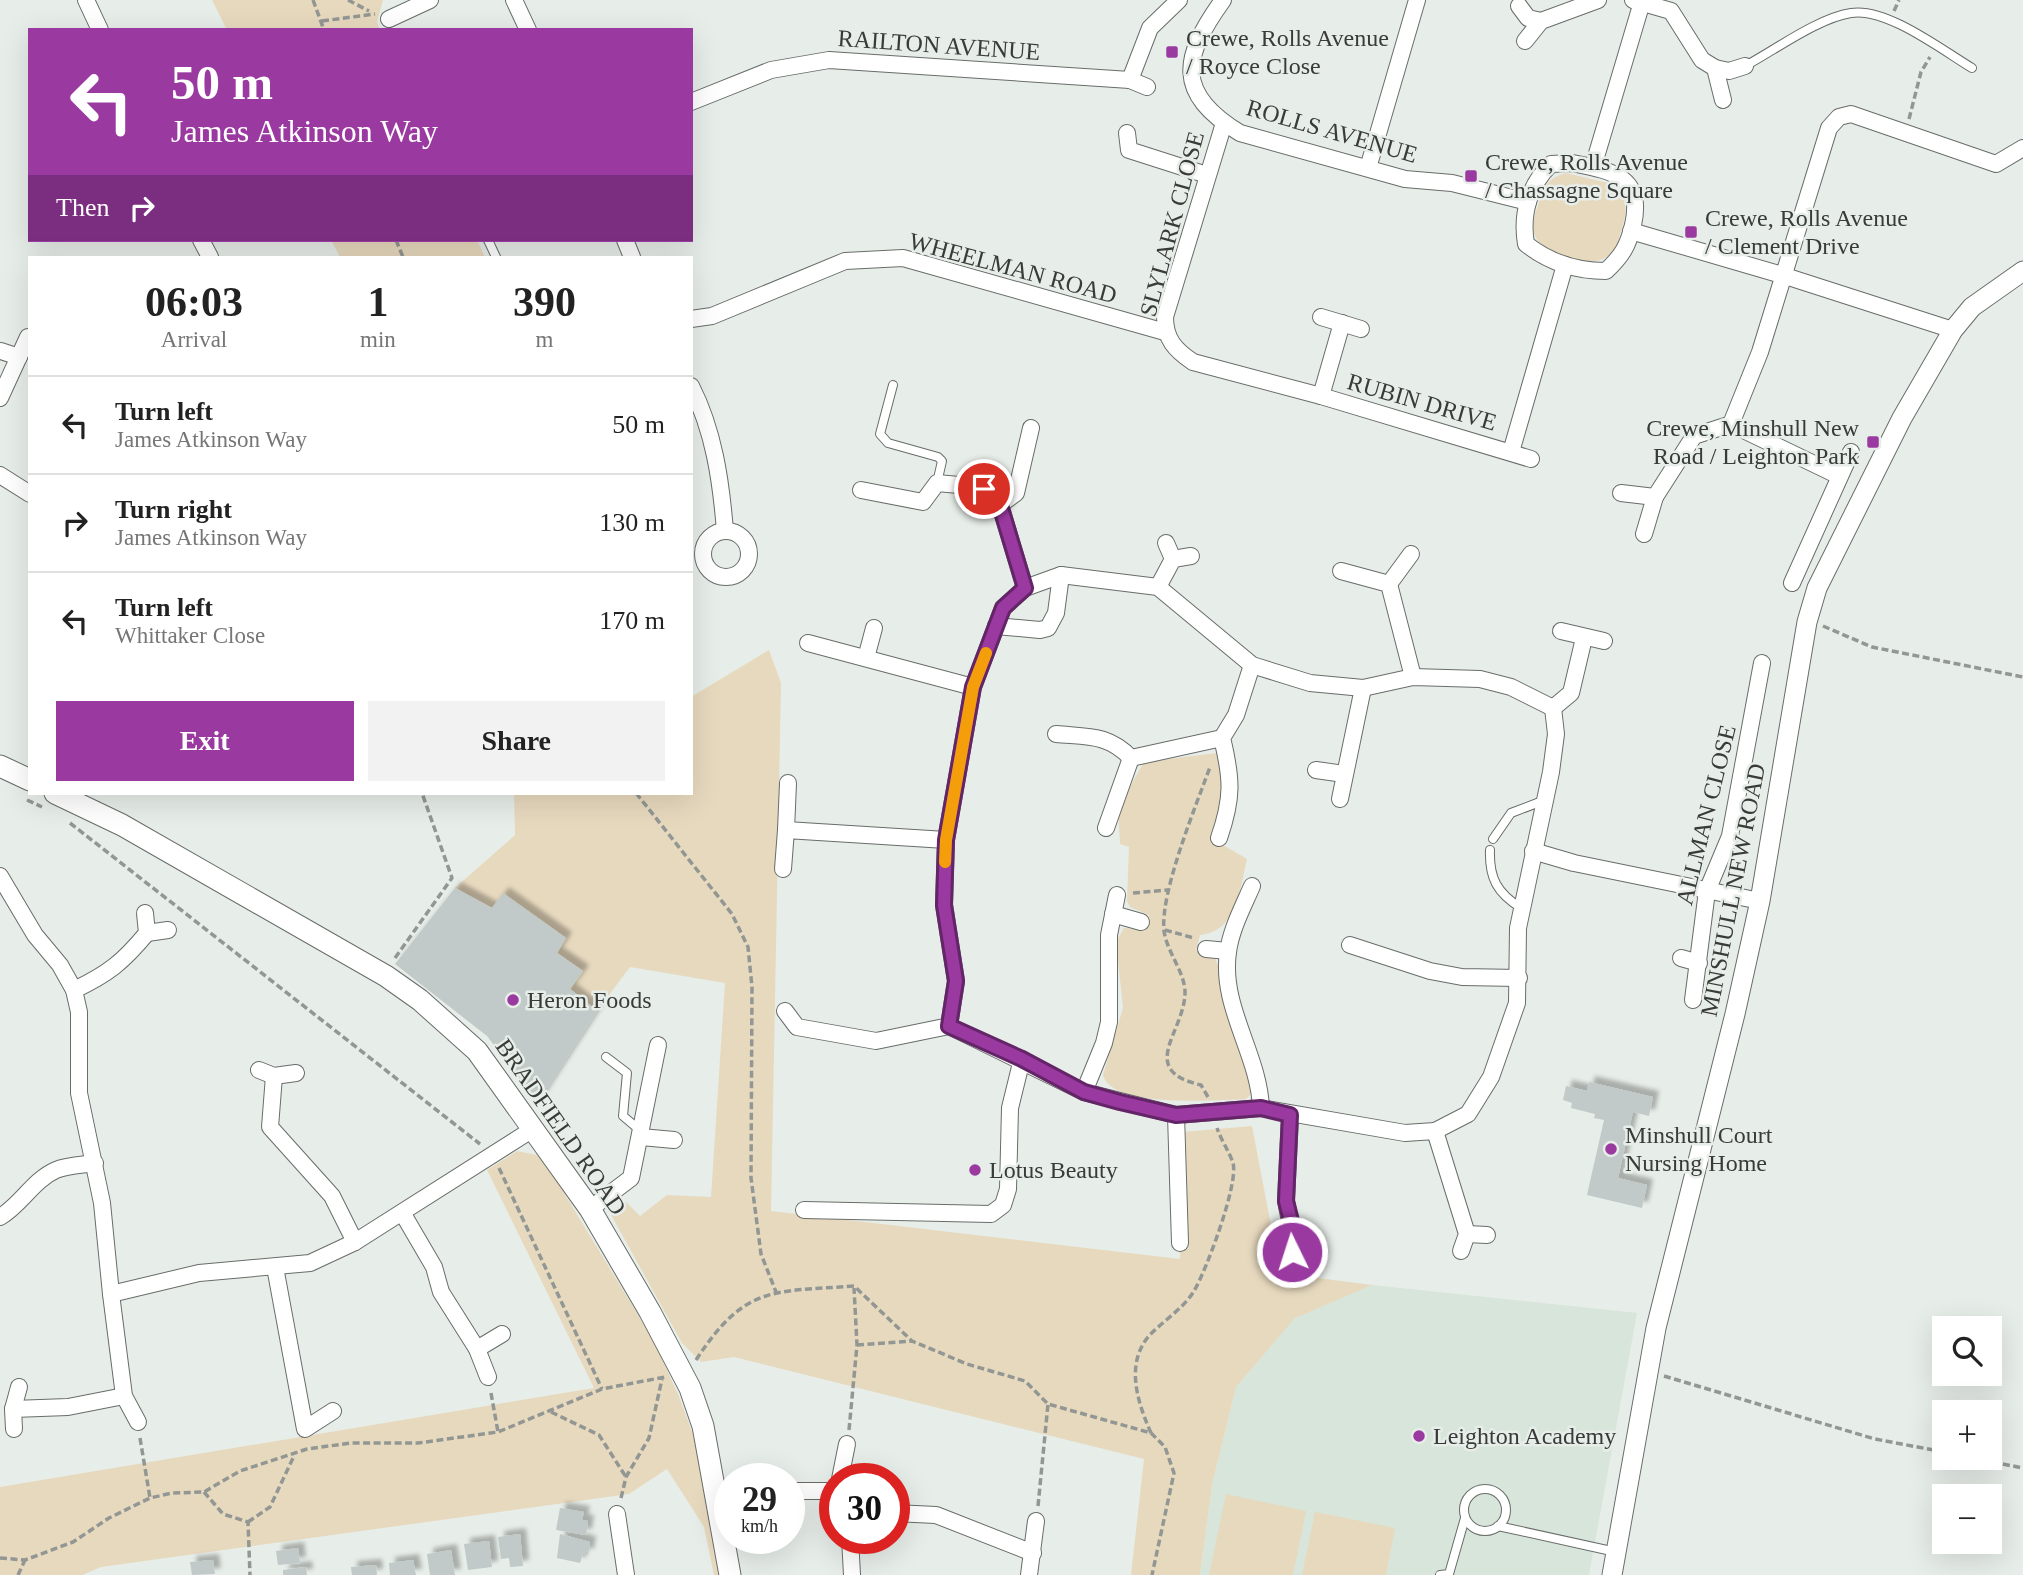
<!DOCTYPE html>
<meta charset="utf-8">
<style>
:root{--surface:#fff;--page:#f2f2f2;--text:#222;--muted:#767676;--line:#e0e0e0;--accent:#9a39a0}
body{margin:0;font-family:"Times New Roman",serif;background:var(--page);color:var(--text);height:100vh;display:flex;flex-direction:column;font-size:26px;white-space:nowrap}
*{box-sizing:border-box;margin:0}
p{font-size:23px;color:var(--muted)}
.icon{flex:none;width:38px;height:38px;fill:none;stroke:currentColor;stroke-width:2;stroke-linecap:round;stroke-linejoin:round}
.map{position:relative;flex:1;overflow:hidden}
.sheet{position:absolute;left:28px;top:256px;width:665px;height:539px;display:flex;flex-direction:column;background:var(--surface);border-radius:0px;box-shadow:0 7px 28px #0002}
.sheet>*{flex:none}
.banner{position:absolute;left:28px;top:28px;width:665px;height:214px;border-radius:0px;box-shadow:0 7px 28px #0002;background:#9a39a0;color:#fff;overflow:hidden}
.controls{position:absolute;left:1932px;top:1316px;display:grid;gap:14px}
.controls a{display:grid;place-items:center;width:70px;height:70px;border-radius:0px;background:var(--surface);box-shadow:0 7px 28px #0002;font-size:35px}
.speed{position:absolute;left:714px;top:1463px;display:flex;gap:14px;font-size:35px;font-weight:700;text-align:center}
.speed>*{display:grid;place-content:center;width:91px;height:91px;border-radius:50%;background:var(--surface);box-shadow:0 7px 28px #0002;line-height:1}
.speed small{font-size:18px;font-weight:400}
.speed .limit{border:10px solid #d22;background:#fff;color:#111}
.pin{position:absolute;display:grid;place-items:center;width:60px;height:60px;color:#fff;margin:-30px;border:4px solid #fff;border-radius:50%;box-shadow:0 2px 7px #0007}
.me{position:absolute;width:77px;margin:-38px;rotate:356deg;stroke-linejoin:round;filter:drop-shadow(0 0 5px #0008)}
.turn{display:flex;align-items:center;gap:24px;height:147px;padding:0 28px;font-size:32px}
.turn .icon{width:91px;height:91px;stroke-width:2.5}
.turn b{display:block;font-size:49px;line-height:60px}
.then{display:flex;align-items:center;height:66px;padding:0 28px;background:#0003;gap:14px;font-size:26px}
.eta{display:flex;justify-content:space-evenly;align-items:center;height:119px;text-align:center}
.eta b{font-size:42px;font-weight:700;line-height:49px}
.action{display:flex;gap:14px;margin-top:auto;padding:14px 28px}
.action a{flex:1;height:80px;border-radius:0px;background:var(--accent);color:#fff;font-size:28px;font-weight:700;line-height:80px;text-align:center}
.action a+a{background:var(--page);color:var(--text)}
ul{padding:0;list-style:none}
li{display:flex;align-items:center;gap:21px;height:98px;padding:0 28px;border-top:2px solid var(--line)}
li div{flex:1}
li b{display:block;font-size:26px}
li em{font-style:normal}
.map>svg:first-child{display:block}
.built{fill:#d8e5db}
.green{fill:#e7d9be}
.building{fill:#c1cac8;filter:url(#shadow)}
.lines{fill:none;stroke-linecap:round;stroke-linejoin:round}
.service-casing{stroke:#686d69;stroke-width:10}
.minor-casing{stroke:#686d69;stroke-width:18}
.tertiary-casing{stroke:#686d69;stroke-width:21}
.secondary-casing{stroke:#686d69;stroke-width:23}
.path{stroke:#939794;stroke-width:3.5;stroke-dasharray:7 3.5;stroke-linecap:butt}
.service{stroke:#fff;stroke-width:8}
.minor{stroke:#fff;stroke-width:16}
.tertiary{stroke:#fff;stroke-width:19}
.secondary{stroke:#fff;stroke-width:21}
.route-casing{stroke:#642568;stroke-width:18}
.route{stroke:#9a39a0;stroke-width:12}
.slow{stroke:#f59e0b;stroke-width:12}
.poi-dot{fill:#9a39a0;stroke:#e7ede8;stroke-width:2.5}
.labels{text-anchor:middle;stroke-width:5;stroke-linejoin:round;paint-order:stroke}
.poi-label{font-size:24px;fill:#393b39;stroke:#e7ede8;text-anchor:start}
.street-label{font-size:24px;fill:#393b39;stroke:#e7ede8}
</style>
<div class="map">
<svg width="2023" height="1575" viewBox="0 0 2023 1575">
<defs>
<filter id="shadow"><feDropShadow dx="6" dy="-6" stdDeviation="2" flood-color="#0004"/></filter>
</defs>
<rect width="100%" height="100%" fill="#e7ede8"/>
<!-- built -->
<path class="built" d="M1372,1285L1637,1313L1589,1575H1200L1212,1485L1236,1387L1295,1317Z"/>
<!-- green -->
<g class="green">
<path d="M212,0H383L377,22L380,30H227Z"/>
<path d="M1566,173L1608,183L1624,197C1627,208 1625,217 1622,228C1619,238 1617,249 1608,256C1591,270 1540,256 1534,233C1531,223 1536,212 1539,202C1543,186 1550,177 1566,173Z"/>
<path d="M331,240H477L485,257H340Z"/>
<path d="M769,650L781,683L771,1211L1180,1259L1183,1132L1252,1126L1280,1273L1372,1285L1295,1318L1236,1387L1212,1485L1200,1575H1131L1144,1459L734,1357L701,1362L682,1343L610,1213L625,1201L640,1216L667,1195L711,1197L725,983L630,967L597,1011L570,989L583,971L557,953L503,894L492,908L455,888L515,835L514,793H691V697Z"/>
<path d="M1217,753C1228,787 1227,805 1211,838L1247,859C1240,888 1237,932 1200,935L1196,950L1215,958L1219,968L1225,1011L1235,1032L1253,1092L1246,1099C1218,1100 1111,1109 1103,1075L1123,1008L1116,942L1124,928L1144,929L1149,915L1130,907L1127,901L1129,847L1120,844L1118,808L1144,762Z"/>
<path d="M517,1151L537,1155L547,1165L655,1343L680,1399L696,1443L719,1575H714L704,1527L667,1469L629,1494L101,1567L82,1575H0V1487L594,1388L487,1170Z"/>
<path d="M1226,1494L1306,1511L1293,1575H1209Z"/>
<path d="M1315,1512L1395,1528L1386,1575H1302Z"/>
</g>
<!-- building -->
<g class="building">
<path d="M455,888L492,908L503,893L566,938L557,953L583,971L570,989L597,1011L538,1102L487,1036L395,964Z"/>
<path d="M1589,1082L1653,1097L1649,1116L1633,1112L1618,1178L1647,1185L1642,1208L1587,1195L1604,1120L1594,1118L1595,1114L1571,1108L1572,1103L1563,1100L1566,1086L1587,1091Z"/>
<path d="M560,1508L584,1512L582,1520L588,1521L586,1535L556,1530Z"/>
<path d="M520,1534L523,1566L510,1567L509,1558L501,1559L498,1537Z"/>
<path d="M560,1534L590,1542L588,1555L583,1553L580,1563L557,1558Z"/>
<path d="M489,1541L492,1567L468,1570L464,1544Z"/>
<path d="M298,1548L300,1563L278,1565L276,1551Z"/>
<path d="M451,1550L455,1575H430L427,1554Z"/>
<path d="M213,1560L215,1574L192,1575L190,1562Z"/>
<path d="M413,1560L416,1575H390L389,1563Z"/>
<path d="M376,1565L377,1575H352L351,1567Z"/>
<path d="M306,1567L307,1575H283V1570Z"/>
</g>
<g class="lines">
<!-- service casing -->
<g class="service-casing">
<g id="service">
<path d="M1745,66C1775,50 1818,18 1851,13C1886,7 1942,50 1972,68"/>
<path d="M488,240L496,257"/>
<path d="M893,385L880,434L888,443L938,457L942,461L937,483"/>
<path d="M1493,839L1511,813L1545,800"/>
<path d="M1490,850C1489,878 1497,893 1521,908"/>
<path d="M606,1057L627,1073L623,1116L642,1132"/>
<circle cx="1485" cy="1510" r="21"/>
<path d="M1498,1526L1616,1552"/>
<path d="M1440,1575L1449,1574L1465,1518"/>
</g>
</g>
<!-- minor casing -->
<g class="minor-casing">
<g id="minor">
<path d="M86,0L100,30"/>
<path d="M514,0L528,30"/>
<path d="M1223,0C1182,57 1174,93 1240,133L1405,179L1452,183L1528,202"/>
<path d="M1633,0L1671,11L1702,60L1715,68L1723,100"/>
<path d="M1519,6L1528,18L1541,21"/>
<path d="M389,19L430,0"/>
<path d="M1525,41L1541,21L1598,0"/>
<path d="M1715,68L1729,71L1745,66"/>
<path d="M1130,80L1150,28L1179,0"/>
<path d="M691,102L771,70L829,60L1130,80L1147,87"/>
<path d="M1224,123L1165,317C1165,339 1175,350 1193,362L1321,396L1531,459"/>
<path d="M1127,133L1129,150L1207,175"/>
<path d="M1572,163C1612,171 1644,176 1633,225C1628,246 1622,256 1606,271C1576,271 1550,263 1526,244C1521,214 1529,185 1551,164Z"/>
<path d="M1593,167L1642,2"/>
<path d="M1368,168L1417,0"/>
<path d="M1631,231L1782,275L1953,330"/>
<path d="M201,240L210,257"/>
<path d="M625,240L632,257"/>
<path d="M1321,317L1361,329"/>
<path d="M691,319L712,316L845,261L903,258L1165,332"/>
<path d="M1,351L19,357"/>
<path d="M691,386C714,431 721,481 725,531"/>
<path d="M1321,396L1342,323"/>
<path d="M0,398L28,337"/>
<path d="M1731,424L1839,476"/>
<path d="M1511,452L1565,265"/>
<path d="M0,475L30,494"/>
<path d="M861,490L923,502L937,483L981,487L1000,505L1025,588"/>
<path d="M1621,493L1655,497"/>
<path d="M1000,505L1016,493L1031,428"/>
<circle cx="726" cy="554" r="23"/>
<path d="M1644,534L1655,497L1694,436L1731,424L1760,352L1829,128L1839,117L1851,114L1996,164L2023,148"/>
<path d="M1166,543L1173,559"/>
<path d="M1341,571L1389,584L1413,677"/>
<path d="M1061,575L1158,587L1252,665L1310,683L1363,688L1413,677L1480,679L1511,687L1553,708L1556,734L1551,772L1518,928L1517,1003L1491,1077L1468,1114L1435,1131L1405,1133L1261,1108L1176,1115L1084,1092L949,1026L956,981L944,905L946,840L973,687L1003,608L1025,588Z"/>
<path d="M1792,583L1851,452"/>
<path d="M1389,584L1411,554"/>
<path d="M1158,587L1173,559L1191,556"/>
<path d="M996,626L1040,630L1048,628L1056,613L1061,575"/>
<path d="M1561,631L1604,641"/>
<path d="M808,643L973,687"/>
<path d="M866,658L874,628"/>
<path d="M1553,708L1571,693L1584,638"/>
<path d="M1056,734C1088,737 1108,734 1131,758"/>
<path d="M1316,770L1344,774"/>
<path d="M1340,799L1363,688"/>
<path d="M1106,828L1131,758L1222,738"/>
<path d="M786,830L788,783"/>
<path d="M1219,838C1233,798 1232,779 1222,738L1236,715L1252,665"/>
<path d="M1533,851L1574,863L1760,901"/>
<path d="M783,869L786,830L946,840"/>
<path d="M0,876L35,935L60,965L74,990L79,1012V1093L102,1203L111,1294L199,1273L310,1263L355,1242L533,1129"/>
<path d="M1252,886C1243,907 1231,929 1228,952C1220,1007 1259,1054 1261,1108"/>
<path d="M1113,914L1141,922"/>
<path d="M147,933L168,930"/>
<path d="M1350,945L1430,971L1462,977L1519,978"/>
<path d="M1206,949L1228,951"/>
<path d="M1681,958L1699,963"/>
<path d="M74,990C108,974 123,962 147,933L145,913"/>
<path d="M1693,1000L1707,891L1730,836L1762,663"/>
<path d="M785,1011L797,1027L876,1041L949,1026"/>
<path d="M259,1070L274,1076L296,1073"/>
<path d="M274,1076L270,1127L332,1196L355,1242"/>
<path d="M1084,1092L1104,1043L1109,1022V935L1117,895"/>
<path d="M1176,1115L1180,1243"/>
<path d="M1290,1115L1286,1201L1293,1237L1292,1252"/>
<path d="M1435,1131L1467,1234L1461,1251"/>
<path d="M641,1137L674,1140"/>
<path d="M590,1209L631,1178L658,1045"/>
<path d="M804,1210L991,1214L1003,1205L1008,1189L1010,1108L1022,1059"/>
<path d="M403,1214L434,1267L441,1292L477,1349L488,1377"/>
<path d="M0,1217C21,1205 33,1180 56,1170C67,1165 83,1165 95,1163"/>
<path d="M1467,1234L1487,1235"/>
<path d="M275,1267L305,1429L333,1411"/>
<path d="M111,1294L124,1396L138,1422"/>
<path d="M477,1349L502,1334"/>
<path d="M13,1409L68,1407L124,1396"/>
<path d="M14,1429L13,1409L19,1387"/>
<path d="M840,1479L847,1444"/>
<path d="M789,1491H835"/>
<path d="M894,1513L936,1515L1033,1553"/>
<path d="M617,1514L626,1575"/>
<path d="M850,1538L852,1575"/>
<path d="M1029,1575L1036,1521"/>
</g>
</g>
<!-- tertiary casing -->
<g class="tertiary-casing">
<path id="tertiary" d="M1612,1575L1656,1328L1735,1014L1760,901L1807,622L1817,588L1902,418L1953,330L1972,307L2023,271"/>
</g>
<!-- secondary casing -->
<g class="secondary-casing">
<g id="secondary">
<path d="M0,766L30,780"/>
<path d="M55,793L122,825L386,976L420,1000L477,1051L590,1209L650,1312L690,1388L703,1426L730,1575"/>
</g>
</g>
<!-- path -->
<g class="path">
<path d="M313,0L324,30"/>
<path d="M348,0L369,11"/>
<path d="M1894,11L1899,0"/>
<path d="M322,21L375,14"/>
<path d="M1909,119L1921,72L1930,57"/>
<path d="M396,240L403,257"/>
<path d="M1823,626L1872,647L2023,677"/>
<path d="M636,793L732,914L748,947L752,987L751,1178L761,1254L776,1292"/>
<path d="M27,800L42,807"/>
<path d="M70,823L480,1144"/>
<path d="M1133,893L1167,890"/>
<path d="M1165,930L1194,938"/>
<path d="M395,958L452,878L422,793"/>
<path d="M1208,1097L1201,1085C1135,1070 1186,1031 1185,991C1184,971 1167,952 1164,931C1160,892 1196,806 1210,767"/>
<path d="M499,1168L602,1389"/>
<path d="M857,1345L912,1341"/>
<path d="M696,1360C745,1285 772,1292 854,1286L912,1341L967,1364L1025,1381L1048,1404L1151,1433L1165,1447L1174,1473L1152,1575"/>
<path d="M1664,1376L1875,1439L1944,1452"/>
<path d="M491,1393L498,1432"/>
<path d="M551,1412L599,1435L626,1477"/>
<path d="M849,1430L857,1345L854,1288"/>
<path d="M1151,1433C1136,1399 1123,1357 1156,1329C1169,1317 1185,1306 1194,1291C1206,1271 1239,1183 1233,1163C1229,1151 1221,1140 1217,1128"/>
<path d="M140,1438L150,1498"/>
<path d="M1972,1458L2023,1468"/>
<path d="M204,1492L223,1514L248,1522L250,1575"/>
<path d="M621,1498L626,1477L649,1438L662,1379"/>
<path d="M1038,1506L1048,1404"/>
<path d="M248,1522L270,1507L294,1456"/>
<path d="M0,1558L25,1560L73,1542L109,1518L150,1498L172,1493L204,1492L240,1471L307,1449L351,1443H418L498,1432L602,1389L665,1377"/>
<path d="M18,1575L25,1560"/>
</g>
<!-- service -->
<use href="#service" class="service"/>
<!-- minor -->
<use href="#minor" class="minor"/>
<!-- tertiary -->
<use href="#tertiary" class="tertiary"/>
<!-- secondary -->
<use href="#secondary" class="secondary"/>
</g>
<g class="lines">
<!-- route casing -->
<g class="route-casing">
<path id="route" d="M984,489L1000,505L1025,588L1003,608L973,687L946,840L944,905L956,981L949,1026L1022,1059L1084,1092L1120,1102L1176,1115L1261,1108L1290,1115L1286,1201L1292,1225V1252"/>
</g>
<!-- route -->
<use href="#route" class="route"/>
<!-- slow -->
<path class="slow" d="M945,862L946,840L973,687L986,653"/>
</g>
<!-- markers -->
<g class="poi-dot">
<rect x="1165" y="45" width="14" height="14" rx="3.5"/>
<rect x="1464" y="169" width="14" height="14" rx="3.5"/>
<rect x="1684" y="225" width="14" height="14" rx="3.5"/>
<rect x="1866" y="435" width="14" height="14" rx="3.5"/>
<circle cx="513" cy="1000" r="7"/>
<circle cx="1611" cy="1149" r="7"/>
<circle cx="975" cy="1170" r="7"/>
<circle cx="1419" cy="1436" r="7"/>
</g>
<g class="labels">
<!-- poi labels -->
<g class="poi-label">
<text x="1186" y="46">Crewe, Rolls Avenue<tspan x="1186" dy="28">/ Royce Close</tspan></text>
<text x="1485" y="170">Crewe, Rolls Avenue<tspan x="1485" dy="28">/ Chassagne Square</tspan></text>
<text x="1705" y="226">Crewe, Rolls Avenue<tspan x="1705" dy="28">/ Clement Drive</tspan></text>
<text x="1859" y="436" text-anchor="end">Crewe, Minshull New<tspan x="1859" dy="28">Road / Leighton Park</tspan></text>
<text x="527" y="1008">Heron Foods</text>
<text x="1625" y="1143">Minshull Court<tspan x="1625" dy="28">Nursing Home</tspan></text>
<text x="989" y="1178">Lotus Beauty</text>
<text x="1433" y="1444">Leighton Academy</text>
</g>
<!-- street labels -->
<g class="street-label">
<text transform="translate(939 45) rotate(4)" y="8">RAILTON AVENUE</text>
<text transform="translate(1332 131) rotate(16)" y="8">ROLLS AVENUE</text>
<text transform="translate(1172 224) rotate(-75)" y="8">SLYLARK CLOSE</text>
<text transform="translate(1013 268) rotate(15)" y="8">WHEELMAN ROAD</text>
<text transform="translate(1422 402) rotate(16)" y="8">RUBIN DRIVE</text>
<text transform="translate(1706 815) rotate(-76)" y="8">ALLMAN CLOSE</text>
<text transform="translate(1733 890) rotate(-79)" y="8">MINSHULL NEW ROAD</text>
<text transform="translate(561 1127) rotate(55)" y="8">BRADFIELD ROAD</text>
</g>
</g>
</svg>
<div class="controls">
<a><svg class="icon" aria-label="search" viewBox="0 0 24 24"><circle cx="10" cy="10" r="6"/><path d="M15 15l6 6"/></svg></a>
<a>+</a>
<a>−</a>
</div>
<div class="speed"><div>29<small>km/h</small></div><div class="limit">30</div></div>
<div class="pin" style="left:984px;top:489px;background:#d93025"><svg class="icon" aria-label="arrive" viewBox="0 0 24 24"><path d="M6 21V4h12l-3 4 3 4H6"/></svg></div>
<svg class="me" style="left:1292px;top:1252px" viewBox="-20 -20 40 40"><circle r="17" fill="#9a39a0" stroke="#fff" stroke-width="3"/><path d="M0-11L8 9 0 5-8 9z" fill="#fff"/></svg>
<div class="banner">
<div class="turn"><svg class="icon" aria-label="left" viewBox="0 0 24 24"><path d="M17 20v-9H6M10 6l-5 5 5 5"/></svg><div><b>50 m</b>James Atkinson Way</div></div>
<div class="then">Then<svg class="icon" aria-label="right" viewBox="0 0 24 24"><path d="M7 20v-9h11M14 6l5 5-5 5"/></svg></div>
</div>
<section class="sheet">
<div class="eta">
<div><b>06:03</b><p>Arrival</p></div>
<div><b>1</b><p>min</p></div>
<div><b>390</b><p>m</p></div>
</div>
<ul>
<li><svg class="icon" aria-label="left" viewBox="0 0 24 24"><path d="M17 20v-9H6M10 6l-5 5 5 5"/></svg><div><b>Turn left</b><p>James Atkinson Way</p></div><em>50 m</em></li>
<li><svg class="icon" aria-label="right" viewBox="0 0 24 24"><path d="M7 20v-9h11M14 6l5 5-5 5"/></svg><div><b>Turn right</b><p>James Atkinson Way</p></div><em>130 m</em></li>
<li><svg class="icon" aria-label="left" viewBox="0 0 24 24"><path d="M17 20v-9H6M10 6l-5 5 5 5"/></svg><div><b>Turn left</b><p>Whittaker Close</p></div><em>170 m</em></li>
</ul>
<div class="action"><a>Exit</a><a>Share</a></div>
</section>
</div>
